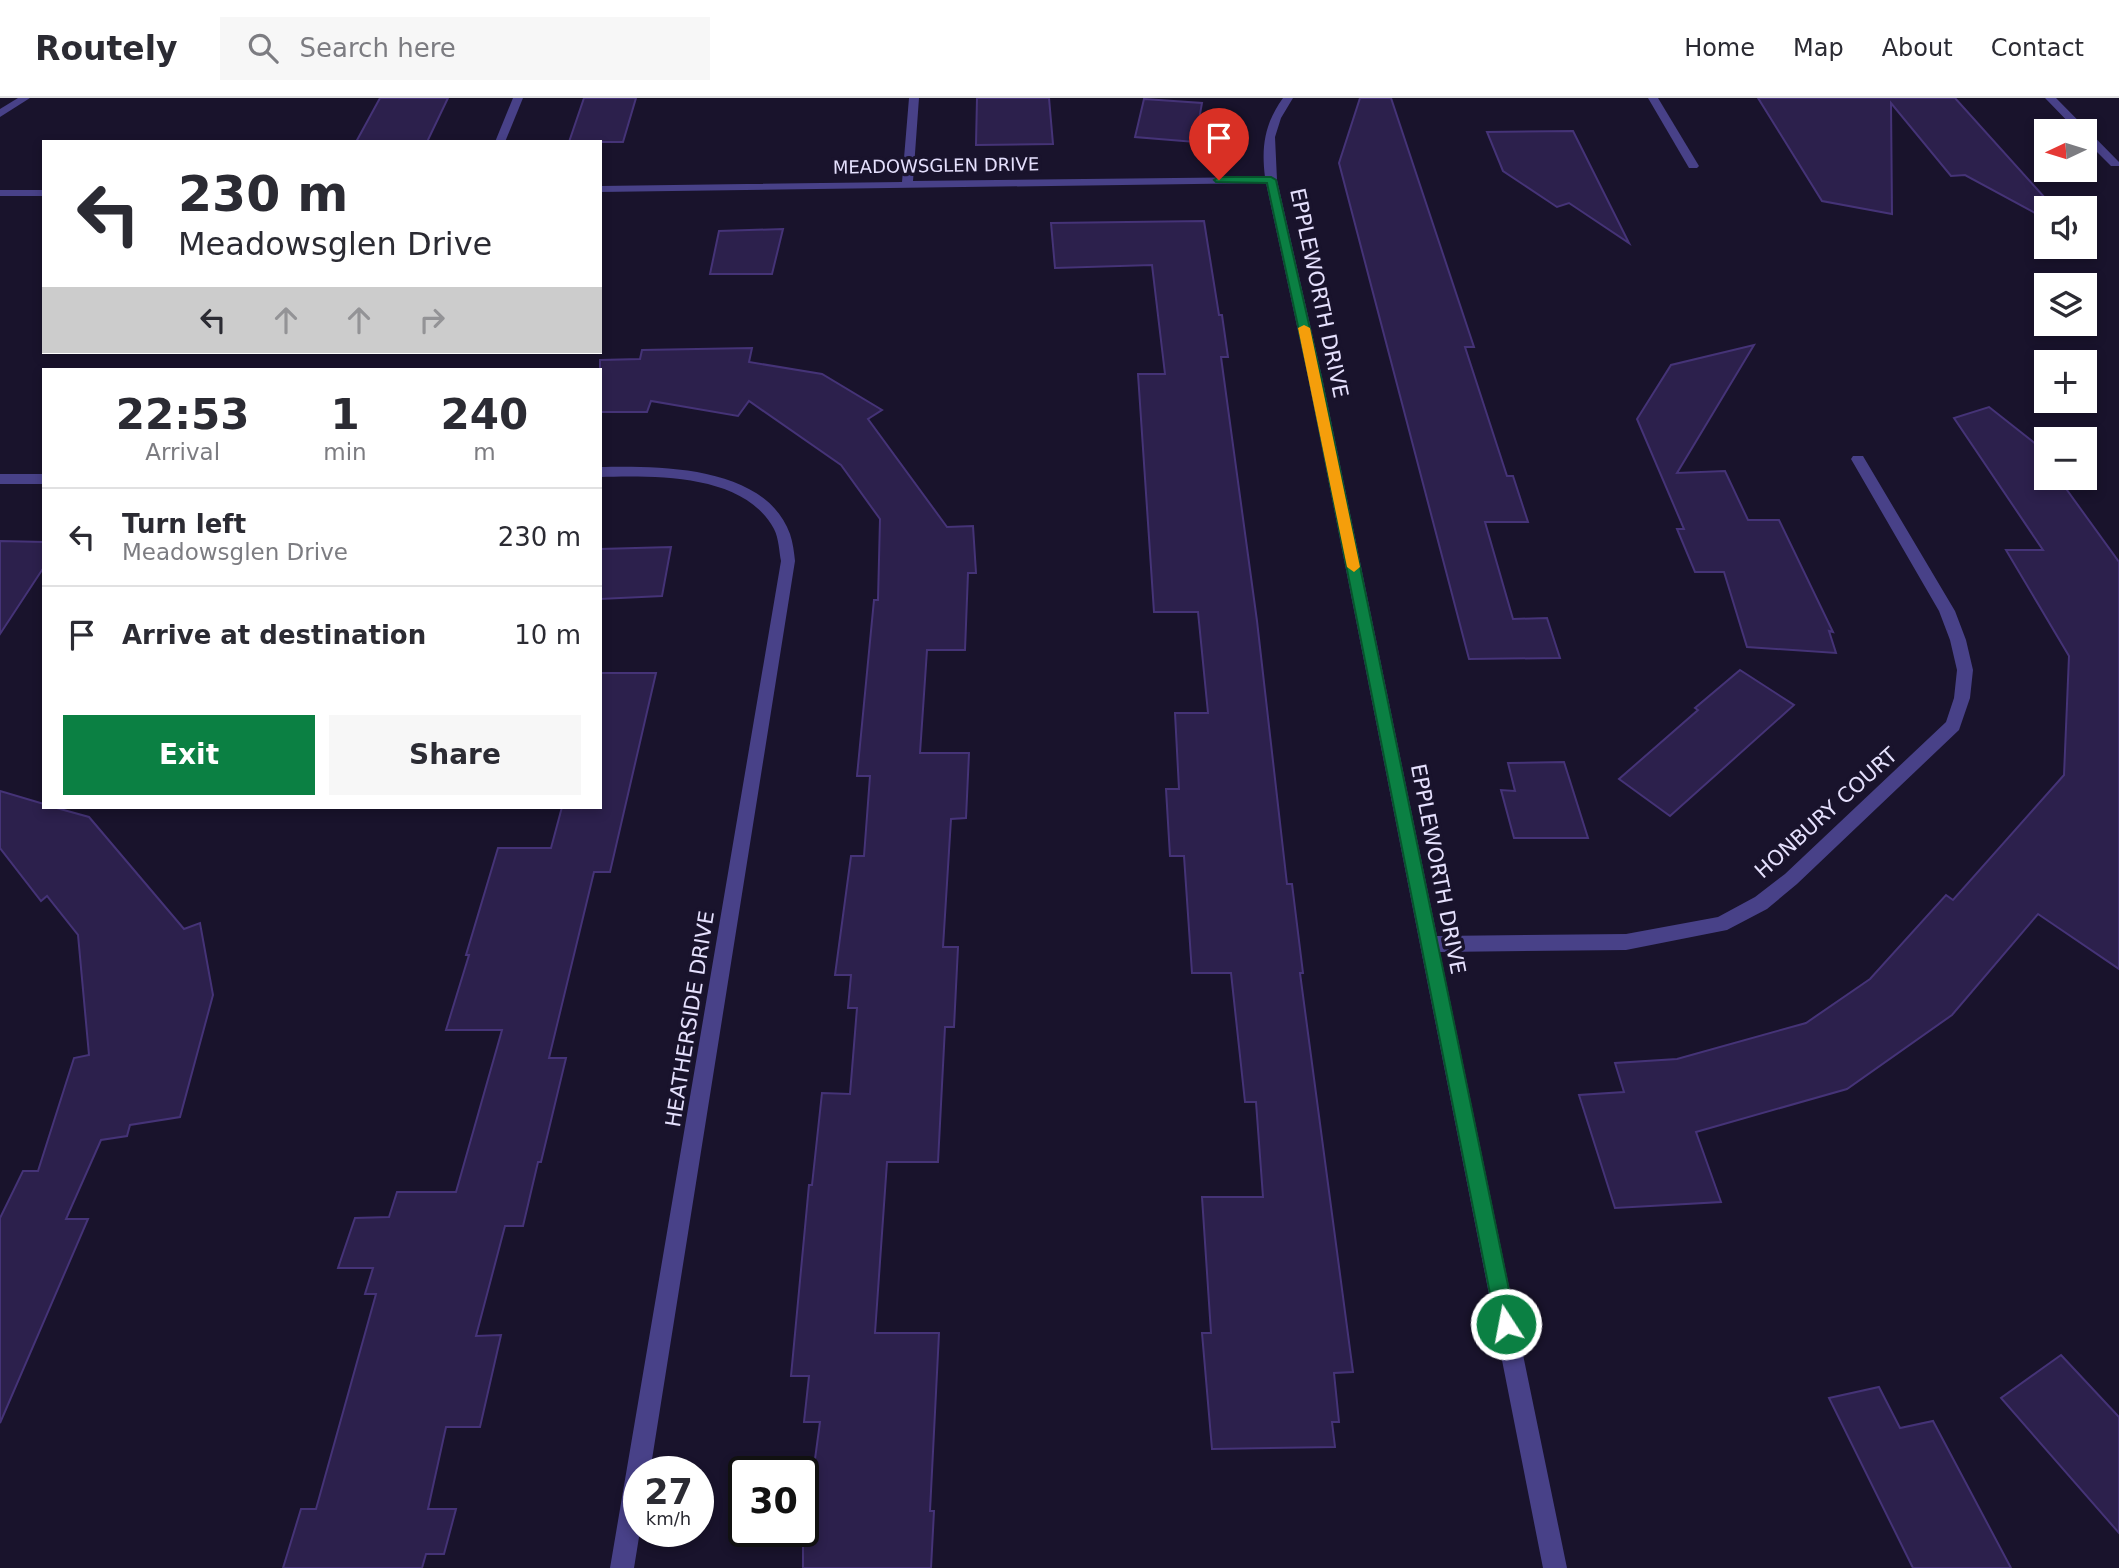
<!DOCTYPE html>
<meta charset="utf-8">
<style>
:root{--surface:#fff;--page:#f7f7f7;--text:#2b2b33;--muted:#7c7c81;--line:#e1e1e2;--accent:#0b8043}
body{margin:0;font-family:"DejaVu Sans",sans-serif;background:var(--page);color:var(--text);height:100vh;display:flex;flex-direction:column;font-size:26px;white-space:nowrap}
*{box-sizing:border-box;margin:0}
p{font-size:23px;color:var(--muted)}
.icon{flex:none;width:38px;height:38px;fill:none;stroke:currentColor;stroke-width:2;stroke-linecap:round;stroke-linejoin:round}
.map{position:relative;flex:1;overflow:hidden}
.sheet{position:absolute;left:42px;top:270px;width:560px;height:441px;display:flex;flex-direction:column;background:var(--surface);border-radius:0px;box-shadow:0 4px 10px #0003}
.sheet>*{flex:none}
.hud{position:absolute;left:42px;top:42px;width:560px;height:214px;border-radius:0px;box-shadow:0 4px 10px #0003;background:#fff;color:var(--text);overflow:hidden}
.needle{width:46px;rotate:266deg}
.controls{position:absolute;left:2034px;top:21px;display:grid;gap:14px}
.controls a{display:grid;place-items:center;width:63px;height:63px;border-radius:0px;background:var(--surface);box-shadow:0 4px 10px #0003;font-size:35px}
.speed{position:absolute;left:623px;top:1358px;display:flex;gap:14px;font-size:35px;font-weight:700;text-align:center}
.speed>*{display:grid;place-content:center;width:91px;height:91px;border-radius:50%;background:var(--surface);box-shadow:0 4px 10px #0003;line-height:1}
.speed small{font-size:18px;font-weight:400}
.speed .limit{border:4px solid #111;border-radius:10px;background:#fff;color:#111}
.pin{position:absolute;display:grid;place-items:center;width:60px;height:60px;color:#fff;margin:-72px -30px;border-radius:50% 50% 50% 0;rotate:-45deg;box-shadow:0 0 7px #0007}
.pin .icon{rotate:45deg}
.me{position:absolute;width:77px;margin:-38px;rotate:349deg;stroke-linejoin:round;filter:drop-shadow(0 0 5px #0008)}
.turn{display:flex;align-items:center;gap:24px;height:147px;padding:0 21px;font-size:32px}
.turn .icon{width:91px;height:91px;stroke-width:2.5}
.turn b{display:block;font-size:49px;line-height:60px}
.lanes{display:flex;align-items:center;height:66px;padding:0 21px;background:#0003;justify-content:center;gap:35px;direction:ltr}
.lanes .off{opacity:.35}
.eta{display:flex;justify-content:space-evenly;align-items:center;height:119px;text-align:center}
.eta b{font-size:42px;font-weight:700;line-height:49px}
.button{display:flex;gap:14px;margin-top:auto;padding:14px 21px}
.button a{flex:1;height:80px;border-radius:0px;background:var(--accent);color:#fff;font-size:28px;font-weight:700;line-height:80px;text-align:center}
.button a+a{background:var(--page);color:var(--text)}
ul{padding:0;list-style:none}
li{display:flex;align-items:center;gap:21px;height:98px;padding:0 21px;border-top:2px solid var(--line)}
li div{flex:1}
li b{display:block;font-size:26px}
li em{font-style:normal}
header{display:flex;align-items:center;gap:42px;box-sizing:border-box;height:98px;padding:0 35px;background:var(--surface);border-bottom:2px solid var(--line)}
header strong{font-size:33px}
nav{display:flex;gap:38px;margin-inline-start:auto;font-size:24px}
.search{width:490px;height:63px;background:var(--page);display:flex;align-items:center;gap:18px;box-sizing:border-box;padding:0 24px;border-radius:0px;color:var(--muted);font-size:26px}
.map>svg:first-child{display:block}
.building{fill:#2c204c;stroke:#453377;stroke-width:2}
.lines{fill:none;stroke-linecap:round;stroke-linejoin:round}
.minor{fill:#484188;fill-rule:evenodd}
.route{fill:#0b8043;stroke:#07532c;stroke-width:2}
.slow{fill:#f59e0b}
.labels{text-anchor:middle;stroke-width:7;stroke-linejoin:round;paint-order:stroke}
.far-street-label{font-size:18px;fill:#e5e0fd;stroke:#19132c}
.street-label{font-size:21px;fill:#e5e0fd;stroke:#19132c}
</style>
<header>
<strong>Routely</strong>
<div class="search"><svg class="icon" aria-label="search" viewBox="0 0 24 24"><circle cx="10" cy="10" r="6"/><path d="M15 15l6 6"/></svg>Search here</div>
<nav><a>Home</a><a>Map</a><a>About</a><a>Contact</a></nav>
</header>
<div class="map">
<svg width="2119" height="1470" viewBox="0 0 2119 1470">
<rect width="100%" height="100%" fill="#19132c"/>
<!-- building -->
<g class="building">
<path d="M380,0H448L427,44H356Z"/>
<path d="M584,0H636L623,44H569Z"/>
<path d="M977,0H1049L1053,46L976,47Z"/>
<path d="M1360,0H1391L1474,249H1465L1507,378H1513L1528,424H1485L1513,521L1547,520L1560,560L1469,561L1339,65Z"/>
<path d="M1758,0H1955L2054,110H2046V121L1965,77L1951,78L1891,5L1892,116L1822,103Z"/>
<path d="M1144,1L1202,5L1195,44L1135,39Z"/>
<path d="M1573,33L1629,145L1569,105L1557,109L1503,73L1487,34Z"/>
<path d="M1204,123L1219,217H1222L1228,259H1221L1257,523L1287,786H1292L1303,875H1300L1353,1274L1334,1275L1339,1324H1332L1335,1349L1212,1351L1202,1235H1211L1202,1099H1263L1256,1004H1245L1231,875H1192L1184,758H1170L1166,691H1179L1175,615H1208L1198,514H1154L1138,276H1165L1152,167L1055,170L1051,125Z"/>
<path d="M783,131L772,176H710L719,133Z"/>
<path d="M1754,247L1677,375L1725,373L1748,422H1779L1833,534L1829,533L1836,555L1747,549L1724,474H1695L1677,431H1684L1637,321L1671,267Z"/>
<path d="M752,250L749,264L822,276L882,312L868,321L947,429L973,428L976,475H968L965,552H927L920,655H969L966,720L951,721L943,849H958L954,929H945L938,1064H887L875,1235H939L930,1413H934L931,1470H803V1413H808L820,1324H804L809,1278H791L809,1087H812L822,995L850,996L857,910H848L851,877H835L851,758H864L870,678H857L874,502H878L880,421L841,367L749,303L738,318L651,303L647,314H600V262L640,261L642,252Z"/>
<path d="M1989,309L2046,354V381H2059L2119,464V871L2038,816L1952,917L1847,991L1696,1034L1721,1104L1615,1110L1579,997L1624,994L1615,965L1677,961L1806,925L1870,881L1946,797L1953,802L2064,677L2069,558L2006,452H2043L1954,320Z"/>
<path d="M0,443L44,444V469L0,536Z"/>
<path d="M671,449L662,498L600,501V451Z"/>
<path d="M1740,572L1794,607L1670,718L1619,681L1698,612L1695,610Z"/>
<path d="M600,575H656L610,774H594L549,960H566L541,1064H538L523,1128H505L476,1238L501,1237L480,1329H446L428,1411H456L444,1456H426L422,1470H283L301,1411H316L376,1196H365L373,1170H338L355,1120L389,1119L397,1094H456L502,932H446L469,857H466L498,750H551L562,709H600Z"/>
<path d="M1564,664L1588,740H1514L1501,692L1515,693L1508,665Z"/>
<path d="M0,693L44,706V709H53L89,719L184,831L200,825L213,897L180,1019L130,1027L127,1038L101,1042L66,1121H88L0,1325V1120L23,1073H38L74,960L89,957L78,837L47,798L41,803L0,750Z"/>
<path d="M2061,1257L2119,1319V1435L2001,1300Z"/>
<path d="M1879,1289L1900,1330L1933,1323L2011,1470H1913L1829,1300Z"/>
</g>
<g class="lines">
<!-- minor -->
<g class="minor">
<path d="M18,0H30L0,19V11Z"/>
<path d="M513,0H523L505,44H495Z"/>
<path d="M909,0H919L913,83L1265,79C1261,48 1265,25 1283,0H1293L1281,20L1275,39L1277,82L1322,279L1437,838L1626,836L1718,819L1755,799L1785,776L1946,624L1954,600L1957,572L1950,542L1939,513L1851,361L1853,358H1863L1955,513L1966,542L1973,572L1970,600L1959,632L1797,786L1767,811L1727,832L1626,852L1440,854L1567,1470H1543L1308,279L1266,85L600,94V88L902,84Z"/>
<path d="M1648,0H1658L1699,68L1697,70H1689Z"/>
<path d="M2045,0H2056L2119,64V68H2111L2084,41V33H2077Z"/>
<rect x="0" y="92" width="44" height="6"/>
<path d="M600,369C659,368 765,367 790,436C793,445 794,454 795,463L650,1374H639L640,1433L634,1470H610L781,463C779,453 779,441 774,431C744,375 654,378 600,379Z"/>
<rect x="0" y="376" width="44" height="10"/>
</g>
</g>
<!-- route -->
<path class="route" d="M1219,79H1271L1276,82L1321,279L1516,1226L1513,1233L1506,1236L1499,1233L1496,1226L1309,279L1267,85L1216,84L1214,82Z"/>
<!-- slow -->
<path class="slow" d="M1304,227L1310,230L1360,469L1354,474L1347,469L1298,230Z"/>
<g class="labels">
<!-- far-street labels -->
<g class="far-street-label">
<text transform="translate(936 68) rotate(-1)" y="6">MEADOWSGLEN DRIVE</text>
</g>
<!-- street labels -->
<g class="street-label">
<text transform="translate(1319 195) rotate(78)" y="7">EPPLEWORTH DRIVE</text>
<text transform="translate(1826 715) rotate(-42)" y="7">HONBURY COURT</text>
<text transform="translate(1438 771) rotate(79)" y="7">EPPLEWORTH DRIVE</text>
<text transform="translate(690 921) rotate(-81)" y="7">HEATHERSIDE DRIVE</text>
</g>
</g>
</svg>
<div class="controls">
<a><svg class="needle" viewBox="-14 -14 28 28"><path d="M0-13l5 13h-10z" fill="#e53935"/><path d="M0 13l5-13h-10z" fill="#7c7c81"/></svg></a>
<a><svg class="icon" aria-label="sound" viewBox="0 0 24 24"><path d="M4 9h4l5-4v14l-5-4H4zM17 9q2 3 0 6"/></svg></a>
<a><svg class="icon" aria-label="layers" viewBox="0 0 24 24"><path d="M12 4l9 5-9 5-9-5zM3 14l9 5 9-5"/></svg></a>
<a>+</a>
<a>−</a>
</div>
<div class="speed"><div>27<small>km/h</small></div><div class="limit">30</div></div>
<div class="pin" style="left:1219px;top:82px;background:#d93025"><svg class="icon" aria-label="arrive" viewBox="0 0 24 24"><path d="M6 21V4h12l-3 4 3 4H6"/></svg></div>
<svg class="me" style="left:1506px;top:1226px" viewBox="-20 -20 40 40"><circle r="17" fill="#0b8043" stroke="#fff" stroke-width="3"/><path d="M0-11L8 9 0 5-8 9z" fill="#fff"/></svg>
<div class="hud">
<div class="turn"><svg class="icon" aria-label="left" viewBox="0 0 24 24"><path d="M17 20v-9H6M10 6l-5 5 5 5"/></svg><div><b>230 m</b>Meadowsglen Drive</div></div>
<div class="lanes"><svg class="icon" aria-label="left" viewBox="0 0 24 24"><path d="M17 20v-9H6M10 6l-5 5 5 5"/></svg><svg class="icon off" aria-label="ahead" viewBox="0 0 24 24"><path d="M12 20V5M6 11l6-6 6 6"/></svg><svg class="icon off" aria-label="ahead" viewBox="0 0 24 24"><path d="M12 20V5M6 11l6-6 6 6"/></svg><svg class="icon off" aria-label="right" viewBox="0 0 24 24"><path d="M7 20v-9h11M14 6l5 5-5 5"/></svg></div>
</div>
<section class="sheet">
<div class="eta">
<div><b>22:53</b><p>Arrival</p></div>
<div><b>1</b><p>min</p></div>
<div><b>240</b><p>m</p></div>
</div>
<ul>
<li><svg class="icon" aria-label="left" viewBox="0 0 24 24"><path d="M17 20v-9H6M10 6l-5 5 5 5"/></svg><div><b>Turn left</b><p>Meadowsglen Drive</p></div><em>230 m</em></li>
<li><svg class="icon" aria-label="arrive" viewBox="0 0 24 24"><path d="M6 21V4h12l-3 4 3 4H6"/></svg><div><b>Arrive at destination</b></div><em>10 m</em></li>
</ul>
<div class="button"><a>Exit</a><a>Share</a></div>
</section>
</div>
